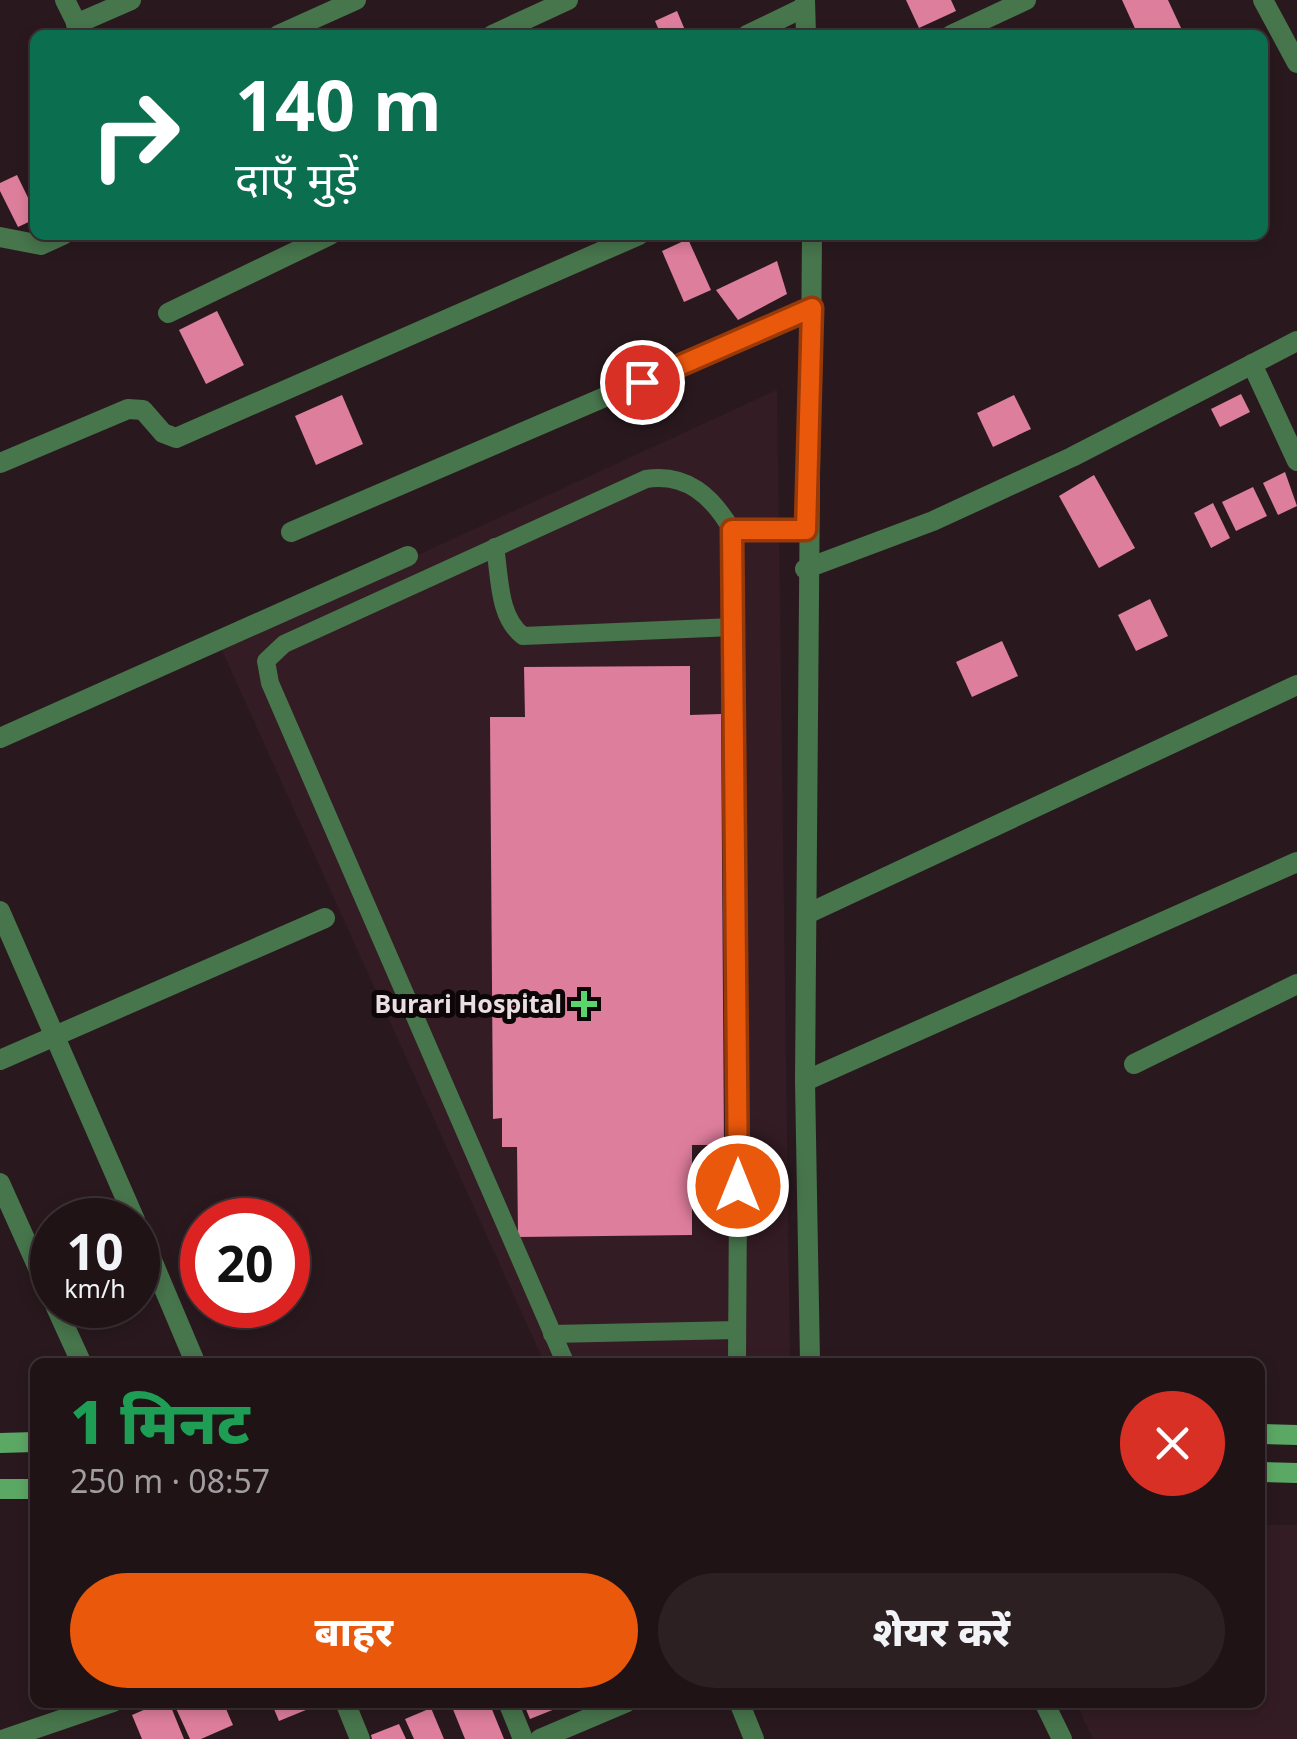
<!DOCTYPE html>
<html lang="hi">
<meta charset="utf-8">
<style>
:root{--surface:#1f1316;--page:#2c2023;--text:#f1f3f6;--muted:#a19ea1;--line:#3c3235;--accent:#ea580c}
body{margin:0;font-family:"Noto Sans","Noto Sans Devanagari",sans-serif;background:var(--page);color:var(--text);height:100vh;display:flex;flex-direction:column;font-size:38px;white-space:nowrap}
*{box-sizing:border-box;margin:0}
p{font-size:32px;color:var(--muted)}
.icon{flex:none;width:55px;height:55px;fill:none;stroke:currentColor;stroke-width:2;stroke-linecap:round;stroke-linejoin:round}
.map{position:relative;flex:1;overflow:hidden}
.drawer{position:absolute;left:30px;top:1358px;width:1235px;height:350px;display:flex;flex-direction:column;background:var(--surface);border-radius:15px;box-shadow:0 5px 15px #0003,0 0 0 2px var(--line)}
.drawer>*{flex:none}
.hud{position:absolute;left:30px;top:30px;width:1238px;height:210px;border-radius:15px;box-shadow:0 5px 15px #0003,0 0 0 2px var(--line);background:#0b6e4f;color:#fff;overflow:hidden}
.speed{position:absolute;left:30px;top:1198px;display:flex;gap:20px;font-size:50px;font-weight:700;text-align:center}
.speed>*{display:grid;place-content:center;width:130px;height:130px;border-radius:50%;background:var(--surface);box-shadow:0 5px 15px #0003,0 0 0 2px var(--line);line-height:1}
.speed small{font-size:25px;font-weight:400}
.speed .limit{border:15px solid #d22;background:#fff;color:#111}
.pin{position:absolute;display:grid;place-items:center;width:85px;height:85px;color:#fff;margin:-42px;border:5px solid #fff;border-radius:50%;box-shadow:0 2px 10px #0007}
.me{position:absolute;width:110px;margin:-55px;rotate:0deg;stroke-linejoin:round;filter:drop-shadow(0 0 8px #0008)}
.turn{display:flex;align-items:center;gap:35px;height:210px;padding:0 40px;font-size:45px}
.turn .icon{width:130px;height:130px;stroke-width:2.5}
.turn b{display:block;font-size:70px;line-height:85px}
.round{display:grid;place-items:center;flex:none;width:105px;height:105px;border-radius:52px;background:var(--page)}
.head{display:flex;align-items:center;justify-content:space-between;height:170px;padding:0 40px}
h1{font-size:60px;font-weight:800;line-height:75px;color:#1e9e55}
.button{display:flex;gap:20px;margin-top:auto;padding:20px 40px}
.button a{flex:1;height:115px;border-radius:60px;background:var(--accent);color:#fff;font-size:40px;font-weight:800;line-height:115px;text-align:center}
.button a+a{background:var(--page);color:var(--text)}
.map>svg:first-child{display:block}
.built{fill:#341c24}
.building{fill:#de7e9d}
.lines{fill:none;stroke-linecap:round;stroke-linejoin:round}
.lane{stroke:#47754c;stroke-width:18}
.street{stroke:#47754c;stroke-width:20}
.secondary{stroke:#5ba864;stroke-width:20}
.route-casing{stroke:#983908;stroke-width:25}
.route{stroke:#ea580c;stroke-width:18}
.poi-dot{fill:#5ad56e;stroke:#0d0608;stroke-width:4}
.labels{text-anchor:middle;stroke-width:10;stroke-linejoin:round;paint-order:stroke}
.poi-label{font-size:25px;font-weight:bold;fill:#eadee1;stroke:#0d0608;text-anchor:end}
</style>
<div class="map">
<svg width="1297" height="1739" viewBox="0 0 1297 1739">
<rect width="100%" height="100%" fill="#29191e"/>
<!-- built -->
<g class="built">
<path d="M777,390L790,1362H544L220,646Z"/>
<path d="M1260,1525H1297V1739H1093L1076,1703L1260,1702Z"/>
</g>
<!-- building -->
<g class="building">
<path d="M906,0H951L956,11L919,28Z"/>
<path d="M1122,0H1168L1181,28L1165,35H1138Z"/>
<path d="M677,11L687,35H661L655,21Z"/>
<path d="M17,175L35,212V219L18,227L0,191V183Z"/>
<path d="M688,239L711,290L684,302L662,251Z"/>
<path d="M777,261L787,294L738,320L716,290Z"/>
<path d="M217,311L244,365L206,384L179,330Z"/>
<path d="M1241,394L1250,412L1220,427L1211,409Z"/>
<path d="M342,395L363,444L316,465L295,416Z"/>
<path d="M1014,395L1031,429L993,447L977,413Z"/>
<path d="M1285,472L1297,506L1278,515L1263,483Z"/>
<path d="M1094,475L1135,548L1099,568L1059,496Z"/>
<path d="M1253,487L1267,516L1236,531L1222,502Z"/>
<path d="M1213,503L1230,538L1211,548L1194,513Z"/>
<path d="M1150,599L1168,636L1136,651L1118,615Z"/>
<path d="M1002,641L1018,676L972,697L956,662Z"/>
<path d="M690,666V715L721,714L724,1145H692V1235L518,1237L517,1147H502V1118L493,1119L490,717H525L524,667Z"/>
<path d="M162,1702H169L184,1739H142L132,1715Z"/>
<path d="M223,1702L233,1725L201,1739H190L174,1704Z"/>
<path d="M271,1702H323V1703L279,1721Z"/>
<path d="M450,1702H489L504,1739H465Z"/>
<path d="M523,1702H570V1703L530,1719Z"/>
<path d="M431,1708L444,1739H414L405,1719Z"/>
<path d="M399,1724L406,1739H372L371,1735Z"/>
</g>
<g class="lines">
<!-- lane -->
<g class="lane">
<path d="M732,530H806"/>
<path d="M495,547C500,577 498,617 523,636L733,627"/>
<path d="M552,1334L737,1330"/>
<path d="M565,1362L270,683L266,661L284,644L646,479C687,473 712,496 732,530L739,1041L737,1362"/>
</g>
<!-- street -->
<g class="street">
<path d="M65,0L82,34"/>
<path d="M805,0L806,35"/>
<path d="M1263,0L1297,63"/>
<path d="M76,24L131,0"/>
<path d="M278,35L356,0"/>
<path d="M492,35L568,0"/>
<path d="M747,35L805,7"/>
<path d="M951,35L1026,0"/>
<path d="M0,237L41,245L63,235"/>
<path d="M168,313L330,235"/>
<path d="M1252,364L1297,461"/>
<path d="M0,463L128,409L143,410L163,433L176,438L639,235"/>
<path d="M291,532L812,308"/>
<path d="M805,569L933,521L1072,457L1297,341"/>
<path d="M0,738L408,556"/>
<path d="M0,911L135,1220"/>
<path d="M807,914L1297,685"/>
<path d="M0,1060L325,918"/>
<path d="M1134,1064L1297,984"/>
<path d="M805,1081L1297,862"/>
<path d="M0,1183L52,1299"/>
<path d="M138,1227L195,1362"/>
<path d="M55,1305L81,1362"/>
<path d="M810,1362L805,1081L812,235"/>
<path d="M345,1702L360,1739"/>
<path d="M508,1702L523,1739"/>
<path d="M739,1702L754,1739"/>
<path d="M1044,1702L1062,1739"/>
<path d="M5,1739L113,1702"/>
<path d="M540,1739L627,1702"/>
</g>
<!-- secondary -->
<g class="secondary">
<path d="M1260,1434L1297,1435"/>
<path d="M0,1443L35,1442"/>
<path d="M1260,1472L1297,1473"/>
<path d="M0,1489H35"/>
</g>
</g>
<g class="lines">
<!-- route casing -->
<g class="route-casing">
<path id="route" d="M642,382L812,308L806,530H732L738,1186"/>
</g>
<!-- route -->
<use href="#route" class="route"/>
</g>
<!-- markers -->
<path class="poi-dot" d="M579 989h10v10h10v10h-10v10h-10v-10h-10v-10h10z"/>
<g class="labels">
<!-- poi labels -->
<g class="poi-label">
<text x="562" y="1013">Burari Hospital</text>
</g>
</g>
</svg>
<div class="speed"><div>10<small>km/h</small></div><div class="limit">20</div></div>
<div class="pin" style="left:642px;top:382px;background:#d93025"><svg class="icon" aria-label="arrive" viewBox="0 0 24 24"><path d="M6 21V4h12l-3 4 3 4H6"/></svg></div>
<svg class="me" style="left:738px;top:1186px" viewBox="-20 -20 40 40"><circle r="17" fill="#ea580c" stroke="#fff" stroke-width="3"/><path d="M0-11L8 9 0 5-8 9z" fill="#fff"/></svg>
<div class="hud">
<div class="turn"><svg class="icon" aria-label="right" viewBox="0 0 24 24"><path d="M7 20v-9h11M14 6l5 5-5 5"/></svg><div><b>140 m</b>दाएँ मुड़ें</div></div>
</div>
<section class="drawer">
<div class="head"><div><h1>1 मिनट</h1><p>250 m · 08:57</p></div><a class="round" style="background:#d93025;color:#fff"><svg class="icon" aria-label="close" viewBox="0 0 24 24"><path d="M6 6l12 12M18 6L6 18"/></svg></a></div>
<div class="button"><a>बाहर</a><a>शेयर करें</a></div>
</section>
</div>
